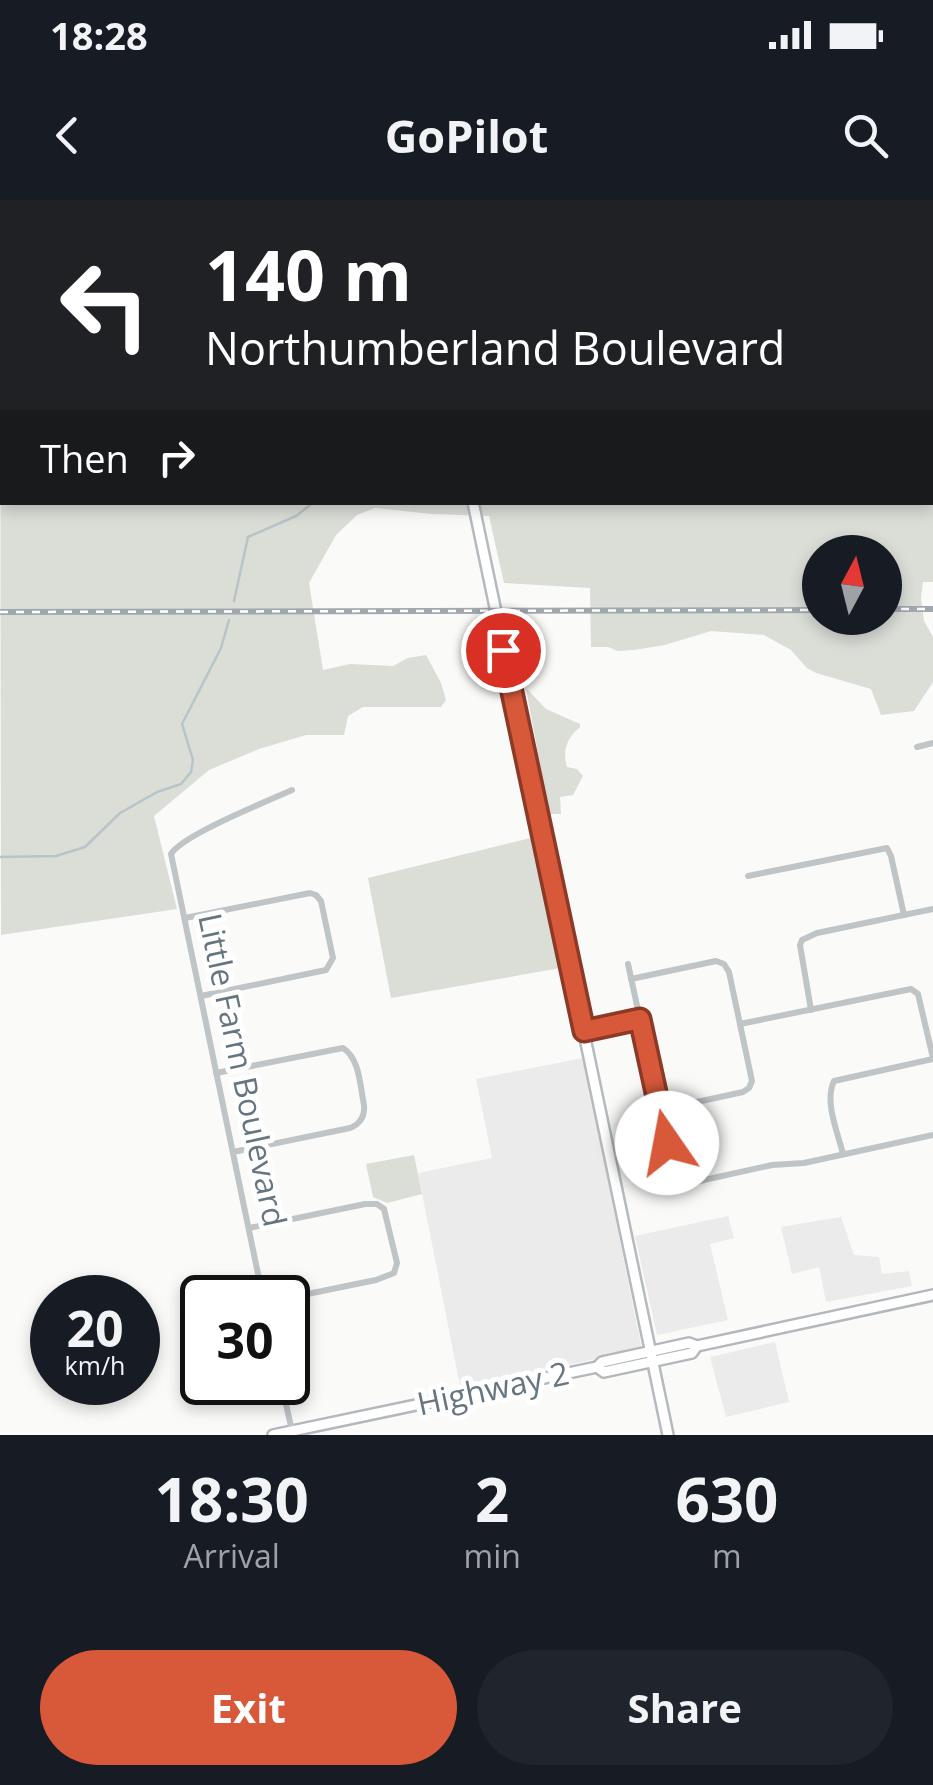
<!DOCTYPE html>
<style>
:root{--surface:#171b24;--page:#20242c;--text:#f1f3f6;--muted:#9ea1a6;--accent:#d7593a}
body{margin:0;font-family:"Open Sans",sans-serif;background:var(--page);color:var(--text);height:100vh;display:flex;flex-direction:column;font-size:38px;white-space:nowrap}
*{box-sizing:border-box;margin:0}
p{font-size:32px;color:var(--muted)}
.icon{flex:none;width:55px;height:55px;fill:none;stroke:currentColor;stroke-width:2;stroke-linecap:round;stroke-linejoin:round}
.map{position:relative;height:1235px;overflow:hidden}
.drawer{display:flex;flex-direction:column;background:var(--surface);flex:1}
.drawer>*{flex:none}
.guide{position:absolute;left:0px;top:0px;width:935px;height:305px;box-shadow:0 5px 15px #0003;background:#202124;color:#fff;overflow:hidden}
.needle{width:65px;rotate:7deg}
.controls{position:absolute;left:802px;top:335px;display:grid;gap:20px}
.controls a{display:grid;place-items:center;width:100px;height:100px;border-radius:50%;background:var(--surface);box-shadow:0 5px 15px #0003;font-size:50px}
.speed{position:absolute;left:30px;top:1075px;display:flex;gap:20px;font-size:50px;font-weight:700;text-align:center}
.speed>*{display:grid;place-content:center;width:130px;height:130px;border-radius:50%;background:var(--surface);box-shadow:0 5px 15px #0003;line-height:1}
.speed small{font-size:25px;font-weight:400}
.speed .limit{border:5px solid #111;border-radius:15px;background:#fff;color:#111}
.pin{position:absolute;display:grid;place-items:center;width:85px;height:85px;color:#fff;margin:-42px;border:5px solid #fff;border-radius:50%;box-shadow:0 2px 10px #0007}
.me{position:absolute;width:110px;margin:-55px;rotate:348deg;stroke-linejoin:round;filter:drop-shadow(0 0 8px #0008)}
.turn{display:flex;align-items:center;gap:35px;height:210px;padding:0 40px;font-size:45px}
.turn .icon{width:130px;height:130px;stroke-width:2.5}
.turn b{display:block;font-size:70px;line-height:85px}
.then{display:flex;align-items:center;height:95px;padding:0 40px;background:#0003;gap:20px;font-size:38px}
.eta{display:flex;justify-content:space-evenly;align-items:center;height:170px;text-align:center}
.eta b{font-size:60px;font-weight:700;line-height:70px}
.action{display:flex;gap:20px;margin-top:auto;padding:20px 40px}
.action a{flex:1;height:115px;border-radius:60px;background:var(--accent);color:#fff;font-size:40px;font-weight:700;line-height:115px;text-align:center}
.action a+a{background:var(--page);color:var(--text)}
.status{display:flex;justify-content:space-between;align-items:center;height:70px;padding:0 50px;background:var(--surface);direction:ltr}
.status svg{height:28px;fill:currentColor}
header{display:flex;justify-content:space-between;align-items:center;height:130px;padding:0 40px;background:var(--surface);font-size:45px;font-weight:700}
.map>svg:first-child{display:block}
.built{fill:#ebebeb}
.green{fill:#daded7;fill-rule:evenodd}
.lines{fill:none;stroke-linecap:round;stroke-linejoin:round}
.stream{stroke:#b8c4c7;stroke-width:2.5}
.secondary-casing{stroke:#b4babe;stroke-width:14}
.primary-casing{stroke:#b3b8bc;stroke-width:14}
.street{stroke:#bfc4c7;stroke-width:6}
.secondary{stroke:#fff;stroke-width:9}
.primary{stroke:#fff;stroke-width:9}
.rail-casing{stroke:#a1a8ad;stroke-width:6}
.rail{stroke:#fff;stroke-width:2.5;stroke-dasharray:8;stroke-linecap:butt}
.route-casing{stroke:#8c3a26;stroke-width:25}
.route{stroke:#d7593a;stroke-width:18}
.labels{text-anchor:middle;stroke-width:10;stroke-linejoin:round;paint-order:stroke}
.street-label{font-size:32px;fill:#667680;stroke:#fff}
</style>
<div class="status"><b>18:28</b><svg viewBox="0 0 49 12"><path d="M0 12V9h3v3zM5 12V6h3v6zM10 12V3h3v9zM15 12V0h3v12zM26 1h20v11H26zM47 4h2v5h-2z"/></svg></div>
<header><svg class="icon" aria-label="back" viewBox="0 0 24 24"><path d="M15 5l-7 7 7 7"/></svg>GoPilot<svg class="icon" aria-label="search" viewBox="0 0 24 24"><circle cx="10" cy="10" r="6"/><path d="M15 15l6 6"/></svg></header>
<div class="map">
<svg width="933" height="1235" viewBox="0 0 933 1235">
<rect width="100%" height="100%" fill="#fafaf8"/>
<!-- built -->
<g class="built">
<path d="M583,858L642,1150L460,1186L418,973L492,958L476,879Z"/>
<path d="M728,1016L734,1038L710,1044L728,1120L657,1135L635,1036Z"/>
<path d="M841,1017L854,1055L879,1057L882,1074L909,1071L912,1086L826,1102L819,1067L792,1074L781,1027Z"/>
<path d="M775,1142L789,1202L726,1217L710,1157Z"/>
</g>
<!-- green -->
<g class="green">
<path d="M0,0H32L33,2H2V302H932L933,137V382H923L921,398L924,421L933,437V482L914,511L881,515L871,489L816,473L807,468L791,450L764,435L711,431L665,445L634,450L618,451L608,447H591L590,388L504,383L489,316L431,314L375,308L357,315L336,335L309,383L323,470L350,464L393,466L408,458L426,455L441,483L446,500L441,507H363L348,516L344,535H306L259,549L209,570L154,616L177,709L1,735ZM820,352H885V418H820Z"/>
<path d="M474,0H933V38L932,2H467Z"/>
<path d="M526,488L546,509L580,524V527C567,538 562,550 567,567L577,569L583,576L573,595L560,597L561,614H549Z"/>
<path d="M539,636L566,767L391,798L368,678Z"/>
<path d="M414,955L422,994L387,1003L373,997L366,964Z"/>
</g>
<g class="lines">
<!-- stream -->
<g class="stream">
<path d="M624,0L628,2"/>
<path d="M533,2L541,0"/>
<path d="M807,2L812,0"/>
<path d="M234,401L248,337L296,316L314,302"/>
<path d="M0,657L56,656L85,647L120,613L157,592L181,584L191,572L193,560L182,524L221,448L229,420"/>
</g>
<!-- secondary casing -->
<g class="secondary-casing">
<g id="secondary">
<path d="M413,0L414,2"/>
<path d="M473,302L668,1235"/>
</g>
</g>
<!-- primary casing -->
<g class="primary-casing">
<g id="primary">
<path d="M597,1167L604,1172L692,1153L697,1146"/>
<path d="M273,1235L597,1167L602,1162L689,1143L697,1146L933,1095"/>
</g>
</g>
<!-- street -->
<g class="street">
<path d="M81,0L82,2"/>
<path d="M192,2L195,0"/>
<path d="M917,547L933,543"/>
<path d="M748,676L887,648L891,656L904,715"/>
<path d="M185,718L310,693L316,695L321,701L333,758L326,770L201,796"/>
<path d="M628,764L674,976L679,981L686,984L772,965L804,963L933,935"/>
<path d="M631,779L716,761L724,764L729,772L752,881L749,888L743,892L660,910"/>
<path d="M811,810L800,745L802,740L817,733L933,709"/>
<path d="M740,824L911,789L918,794L933,858"/>
<path d="M584,831L640,819"/>
<path d="M216,873L343,848C360,859 360,886 364,905C365,917 360,924 350,928L233,952"/>
<path d="M843,954C838,933 824,902 834,881L933,859"/>
<path d="M249,1028L365,1004H377L384,1009L397,1063L394,1073L376,1080L288,1098"/>
<path d="M263,1098L171,654C182,635 268,601 292,590"/>
<path d="M281,1182L292,1231"/>
</g>
<!-- secondary -->
<use href="#secondary" class="secondary"/>
<!-- primary -->
<use href="#primary" class="primary"/>
<!-- rail casing -->
<g class="rail-casing">
<g id="rail">
<path d="M355,2L358,0"/>
<path d="M0,255L2,253"/>
<path d="M885,409H933"/>
<path d="M0,412L820,410"/>
</g>
</g>
<!-- rail -->
<use href="#rail" class="rail"/>
</g>
<g class="lines">
<!-- route casing -->
<g class="route-casing">
<path id="route" d="M503,450L584,831L640,819L667,943"/>
</g>
<!-- route -->
<use href="#route" class="route"/>
</g>
<g class="labels">
<!-- street labels -->
<g class="street-label">
<text transform="translate(242 870) rotate(78)" y="11">Little Farm Boulevard</text>
<text transform="translate(493 1189) rotate(-12)" y="11">Highway 2</text>
</g>
</g>
</svg>
<div class="controls">
<a><svg class="needle" viewBox="-14 -14 28 28"><path d="M0-13l5 13h-10z" fill="#e53935"/><path d="M0 13l5-13h-10z" fill="#9ea1a6"/></svg></a>
</div>
<div class="speed"><div>20<small>km/h</small></div><div class="limit">30</div></div>
<div class="pin" style="left:503px;top:450px;background:#d93025"><svg class="icon" aria-label="arrive" viewBox="0 0 24 24"><path d="M6 21V4h12l-3 4 3 4H6"/></svg></div>
<svg class="me" style="left:667px;top:943px" viewBox="-20 -20 40 40"><circle r="19" fill="#fff"/><path d="M0-13L10 11 0 6-10 11z" fill="#d7593a"/></svg>
<div class="guide">
<div class="turn"><svg class="icon" aria-label="left" viewBox="0 0 24 24"><path d="M17 20v-9H6M10 6l-5 5 5 5"/></svg><div><b>140 m</b>Northumberland Boulevard</div></div>
<div class="then">Then<svg class="icon" aria-label="right" viewBox="0 0 24 24"><path d="M7 20v-9h11M14 6l5 5-5 5"/></svg></div>
</div>
</div>
<section class="drawer">
<div class="eta">
<div><b>18:30</b><p>Arrival</p></div>
<div><b>2</b><p>min</p></div>
<div><b>630</b><p>m</p></div>
</div>
<div class="action"><a>Exit</a><a>Share</a></div>
</section>
